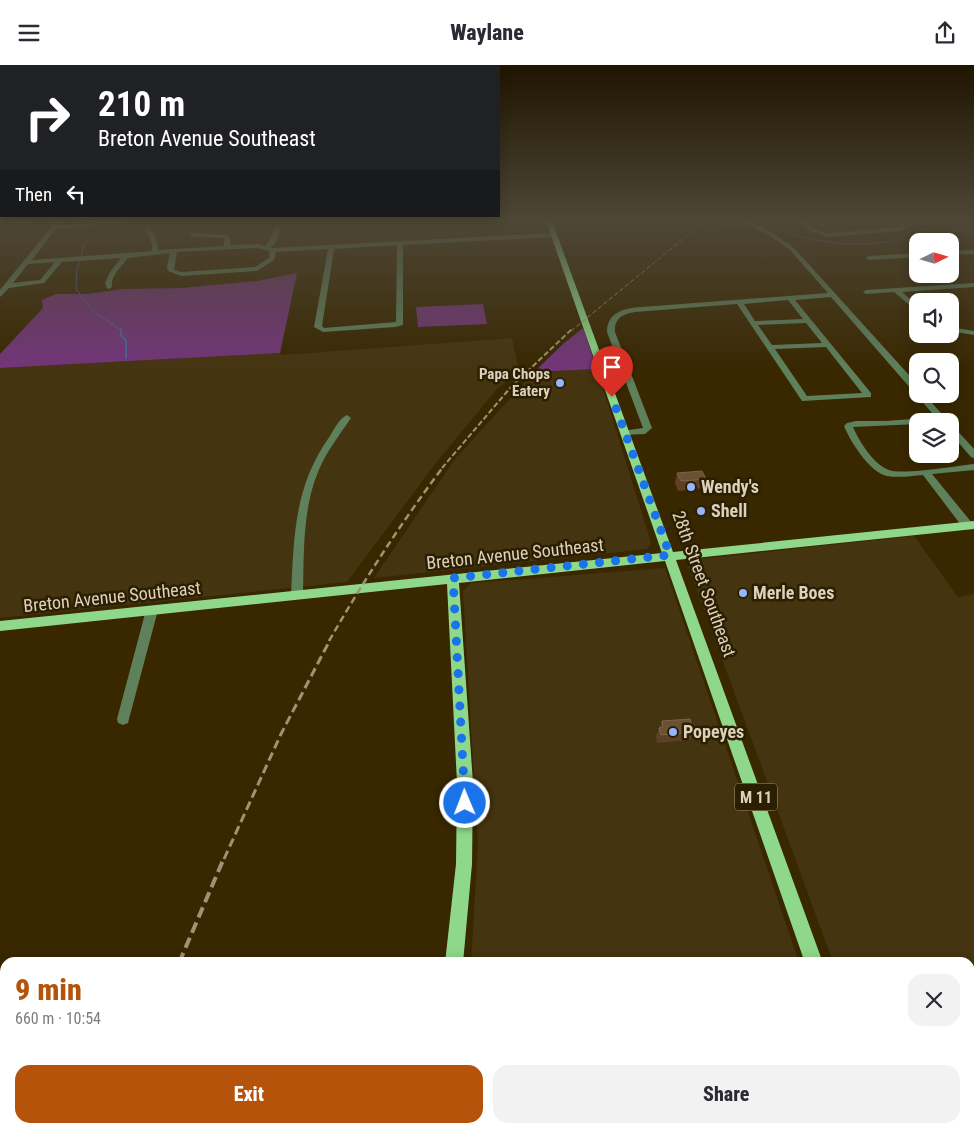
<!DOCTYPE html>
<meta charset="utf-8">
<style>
:root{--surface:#fff;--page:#f2f2f3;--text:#2b2b33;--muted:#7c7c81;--accent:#b45309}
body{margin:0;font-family:"Roboto Condensed",sans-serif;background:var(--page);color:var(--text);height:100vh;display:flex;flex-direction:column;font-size:19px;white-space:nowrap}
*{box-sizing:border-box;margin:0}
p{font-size:16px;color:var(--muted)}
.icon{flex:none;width:28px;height:28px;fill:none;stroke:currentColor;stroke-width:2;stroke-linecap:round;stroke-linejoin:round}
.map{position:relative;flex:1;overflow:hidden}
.panel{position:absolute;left:0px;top:892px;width:975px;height:176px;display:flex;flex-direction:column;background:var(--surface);border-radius:15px 15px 0 0;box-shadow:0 2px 12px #0003}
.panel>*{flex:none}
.hud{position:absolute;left:0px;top:0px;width:500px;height:152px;box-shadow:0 2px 12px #0003;background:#202124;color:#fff;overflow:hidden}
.needle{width:32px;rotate:85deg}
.fabs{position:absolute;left:909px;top:168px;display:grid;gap:10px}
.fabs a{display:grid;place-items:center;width:50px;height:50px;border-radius:10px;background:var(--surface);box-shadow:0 2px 12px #0003;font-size:25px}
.pin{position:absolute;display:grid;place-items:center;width:42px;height:42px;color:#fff;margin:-51px -21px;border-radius:50% 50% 50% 0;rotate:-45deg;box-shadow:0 0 5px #0007}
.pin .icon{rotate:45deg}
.me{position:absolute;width:55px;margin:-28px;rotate:359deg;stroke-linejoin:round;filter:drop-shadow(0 0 4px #0008)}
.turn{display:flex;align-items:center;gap:18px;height:105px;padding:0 15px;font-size:22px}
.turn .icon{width:65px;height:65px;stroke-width:2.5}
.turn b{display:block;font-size:35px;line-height:42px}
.then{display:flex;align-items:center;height:48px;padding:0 15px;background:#0003;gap:10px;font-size:19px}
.round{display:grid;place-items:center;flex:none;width:52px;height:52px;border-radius:15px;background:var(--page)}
.headline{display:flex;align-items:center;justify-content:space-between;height:85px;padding:0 15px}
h1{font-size:30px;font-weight:800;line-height:38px;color:var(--accent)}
.button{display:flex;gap:10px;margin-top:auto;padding:10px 15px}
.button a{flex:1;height:58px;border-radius:15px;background:var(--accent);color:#fff;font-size:20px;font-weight:800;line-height:58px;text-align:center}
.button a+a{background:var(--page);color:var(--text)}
header{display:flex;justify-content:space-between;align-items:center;height:65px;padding:0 15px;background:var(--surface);font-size:22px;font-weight:800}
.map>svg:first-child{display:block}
.built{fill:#453410}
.green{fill:#73357a}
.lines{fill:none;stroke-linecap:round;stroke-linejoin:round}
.stream-far1{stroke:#4b639a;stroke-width:1}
.stream{stroke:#4b639a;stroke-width:2}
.minor{fill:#5e815c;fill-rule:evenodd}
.major{fill:#8fd88b;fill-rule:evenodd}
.rail-far4{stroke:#9f9276;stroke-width:1;stroke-dasharray:4.5 2.5;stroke-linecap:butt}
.rail-far3{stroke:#9f9276;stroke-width:2;stroke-dasharray:5.5 2.5;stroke-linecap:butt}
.rail-far2{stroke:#9f9276;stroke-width:2.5;stroke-dasharray:7 4;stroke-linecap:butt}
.rail-far1{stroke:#9f9276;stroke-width:3;stroke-dasharray:9 4.5;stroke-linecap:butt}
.rail{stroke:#9f9276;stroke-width:4;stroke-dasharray:11 5.5;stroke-linecap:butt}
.wall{fill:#5e4124}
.building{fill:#6b5035;stroke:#7d644a}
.route{stroke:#1a73e8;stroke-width:9;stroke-dasharray:0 16.2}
.poi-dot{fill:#93b7fd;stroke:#2c1f01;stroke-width:2}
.labels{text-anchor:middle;stroke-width:5;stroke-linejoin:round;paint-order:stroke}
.far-poi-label{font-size:15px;font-weight:bold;fill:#dcd1bc;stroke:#2c1f01;text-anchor:end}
.shield{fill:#2c1f01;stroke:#a79c84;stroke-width:1}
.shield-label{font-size:16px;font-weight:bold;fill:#dcd1bc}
.poi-label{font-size:18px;font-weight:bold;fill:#dcd1bc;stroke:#2c1f01;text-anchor:start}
.street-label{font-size:18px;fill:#dcd1bc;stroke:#2c1f01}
</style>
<header><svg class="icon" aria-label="menu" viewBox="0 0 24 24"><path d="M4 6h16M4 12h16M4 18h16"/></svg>Waylane<svg class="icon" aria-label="share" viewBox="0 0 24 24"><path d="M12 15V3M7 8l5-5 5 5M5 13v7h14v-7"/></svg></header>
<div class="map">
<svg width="974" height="1068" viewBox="0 0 974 1068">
<rect width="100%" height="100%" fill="#392700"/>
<!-- built -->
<g class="built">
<path d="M512,273L519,306L497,324L435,399L347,517L0,553V303L280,288L282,290Z"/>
<path d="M597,304L651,477L647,484L374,513L455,394L534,307Z"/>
<path d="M914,471L958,532L974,529V1068H895L894,1064H970V898L833,897L688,501L692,495L698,494Z"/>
<path d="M665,503L799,897H471L478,780L463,526L471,518Z"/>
<path d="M454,1064H856L858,1068H454Z"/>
</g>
<!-- green -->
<g class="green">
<path d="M297,208L280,288L0,303V289L43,243L42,235L56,229H87L123,224L181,223L257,216Z"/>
<path d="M483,239L487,259L418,262L416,242Z"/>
<path d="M583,263L597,304L534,307L563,279Z"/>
</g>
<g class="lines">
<!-- stream-far1 -->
<g class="stream-far1">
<path d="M710,158L749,162"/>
<path d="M778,165C810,175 843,182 877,178C894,177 899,170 913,166C932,161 955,166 974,169"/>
<path d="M81,192L83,182L89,174"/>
<path d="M80,196L77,204L76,224L93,246L122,266"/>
</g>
<!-- stream -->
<path class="stream" d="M121,264V270L126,276V293"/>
<!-- minor -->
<g class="minor">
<path d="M10,156H35L24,161L11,160Z"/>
<path d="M56,156H62L59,160L126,156L123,158L56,164L32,195L152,186V179L146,166L149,164C155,168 158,178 158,185L224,181V173L190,171V169L192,168L228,170L231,175L230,180L258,179L265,181C271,176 272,165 278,161L281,163L276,177L271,183L554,168L557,170L554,172L403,180V260L395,262L323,267L314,262L328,184L276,187L274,195L257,206L181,211L168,206L167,202L170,188L128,193C122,201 110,211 112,222L109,224L107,223L105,218L110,207L121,193L62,197L44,218L9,223L0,232V225ZM397,180L396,257L324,263L322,261L334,184ZM258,183L270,186L269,193L255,202L181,207L174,205L177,187ZM55,197L40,215L13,218L28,199Z"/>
<path d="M740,156C759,156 779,172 794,183L918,320V329H924L948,356H939L831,232L795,235L871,328V332L802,336L737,239L635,247C623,249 614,253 615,267L652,363L645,369L622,370V366L643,363L607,267C607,247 625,243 641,242L828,228L790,185L770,171ZM788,235L803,254L755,256L744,239ZM806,258L822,278L772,280L758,260ZM826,282L862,328L807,331L775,284Z"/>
<path d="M799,156H805L814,164L827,168L900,162L894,156H900L906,162L902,166L827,172L810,166Z"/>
<path d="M974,185V189L950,190V186Z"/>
<path d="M918,188V192L869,195L866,193L869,191Z"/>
<path d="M974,218V222L902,227L918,241V247L894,227L866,229L863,227L866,225Z"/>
<path d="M950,262L974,266V270L950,266Z"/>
<path d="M347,350L351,353C341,368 330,382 322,398C302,439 304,486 303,530L301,533H293L291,530C294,471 294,421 330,371C334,364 340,353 347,350Z"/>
<path d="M927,353L931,356H918V359L853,362C859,376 874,400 889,405C904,410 956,401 974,399V405L932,409L972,458L973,461L972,464H964L923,410C911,411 899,413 887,411C870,408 850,376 844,361L847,358L856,356H885Z"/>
<path d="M950,360L953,361L974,384V393L971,392L950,368Z"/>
<path d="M152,541L156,542L158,545L129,654L128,658L123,660L118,658L117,654L146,545L148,542Z"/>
</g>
<!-- major -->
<g class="major">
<path d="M546,156H552L673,487L974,456V464L676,495L823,898H805L665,496L459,518L473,718L472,799L463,898H445L456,799L457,718L447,519L0,566V556L662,488Z"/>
<path d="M426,1064H446L445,1068H425Z"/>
<path d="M863,1064H883L884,1068H864Z"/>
</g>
<!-- rail-far4 -->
<path class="rail-far4" d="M571,266L705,156"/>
<!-- rail-far3 -->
<path class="rail-far3" d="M442,403L511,322L572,264"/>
<!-- rail-far2 -->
<path class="rail-far2" d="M329,576C364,515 401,458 443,402"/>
<!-- rail-far1 -->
<path class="rail-far1" d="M224,794L281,669L330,575"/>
<!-- rail -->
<g class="rail">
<path d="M179,898L224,793"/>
<path d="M113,1068L115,1064"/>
</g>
</g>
<!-- wall -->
<g class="wall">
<path d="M677,408L706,414L703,423L678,426L675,418Z"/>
<path d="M662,656L694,667L690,675L657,678L656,671Z"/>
</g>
<!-- building -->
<g class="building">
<path d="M702,406L706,414L694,415L681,416L677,408Z"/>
<path d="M690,654L694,667L661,670L659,663L663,662L662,656Z"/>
</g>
<!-- sky -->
<linearGradient id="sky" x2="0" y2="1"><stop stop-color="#1f1500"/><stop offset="0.51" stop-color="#4e4737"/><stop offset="1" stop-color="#4e4737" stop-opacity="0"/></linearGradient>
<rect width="974" height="305" fill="url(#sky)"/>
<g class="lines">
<!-- route -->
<path class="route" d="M465,738L453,513L670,490L612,332"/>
</g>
<!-- markers -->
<g class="poi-dot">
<circle cx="560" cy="318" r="5"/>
<circle cx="691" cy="422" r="5"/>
<circle cx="701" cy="446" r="5"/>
<circle cx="743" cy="528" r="5"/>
<circle cx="673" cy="667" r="5"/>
</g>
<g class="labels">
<!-- far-poi labels -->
<g class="far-poi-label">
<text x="550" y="314">Papa Chops<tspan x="550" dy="17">Eatery</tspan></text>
</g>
<!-- shield labels -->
<rect class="shield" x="735" y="718.5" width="42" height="27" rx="4"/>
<g class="shield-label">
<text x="756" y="738">M 11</text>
</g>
<!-- poi labels -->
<g class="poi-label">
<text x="701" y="428">Wendy's</text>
<text x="711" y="452">Shell</text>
<text x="753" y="534">Merle Boes</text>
<text x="683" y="673">Popeyes</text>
</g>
<!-- street labels -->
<g class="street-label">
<text transform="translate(515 489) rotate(-6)" y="6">Breton Avenue Southeast</text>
<text transform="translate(704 519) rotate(70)" y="6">28th Street Southeast</text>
<text transform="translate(112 532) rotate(-6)" y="6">Breton Avenue Southeast</text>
</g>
</g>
</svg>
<div class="fabs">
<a><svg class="needle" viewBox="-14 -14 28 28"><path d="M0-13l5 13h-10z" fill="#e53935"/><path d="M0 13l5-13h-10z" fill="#7c7c81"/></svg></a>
<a><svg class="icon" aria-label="sound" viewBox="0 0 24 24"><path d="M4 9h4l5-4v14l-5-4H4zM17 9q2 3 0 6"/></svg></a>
<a><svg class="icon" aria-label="search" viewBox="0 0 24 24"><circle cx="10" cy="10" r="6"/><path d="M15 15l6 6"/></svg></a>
<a><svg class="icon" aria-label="layers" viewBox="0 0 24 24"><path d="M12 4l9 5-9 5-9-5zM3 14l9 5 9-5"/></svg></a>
</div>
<div class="pin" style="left:612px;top:332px;background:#d93025"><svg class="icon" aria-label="arrive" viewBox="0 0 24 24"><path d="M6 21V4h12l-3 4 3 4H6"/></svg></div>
<svg class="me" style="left:465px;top:738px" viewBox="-20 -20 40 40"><circle r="17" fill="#1a73e8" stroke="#fff" stroke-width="3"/><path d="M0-11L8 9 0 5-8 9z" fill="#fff"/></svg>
<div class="hud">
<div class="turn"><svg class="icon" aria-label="right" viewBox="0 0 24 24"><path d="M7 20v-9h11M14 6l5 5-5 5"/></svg><div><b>210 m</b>Breton Avenue Southeast</div></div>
<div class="then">Then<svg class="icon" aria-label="left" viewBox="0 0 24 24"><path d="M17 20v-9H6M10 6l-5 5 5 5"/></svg></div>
</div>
<section class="panel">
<div class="headline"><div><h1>9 min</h1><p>660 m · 10:54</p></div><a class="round"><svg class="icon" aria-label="close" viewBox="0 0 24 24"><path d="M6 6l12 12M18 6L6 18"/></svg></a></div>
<div class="button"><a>Exit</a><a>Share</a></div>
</section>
</div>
